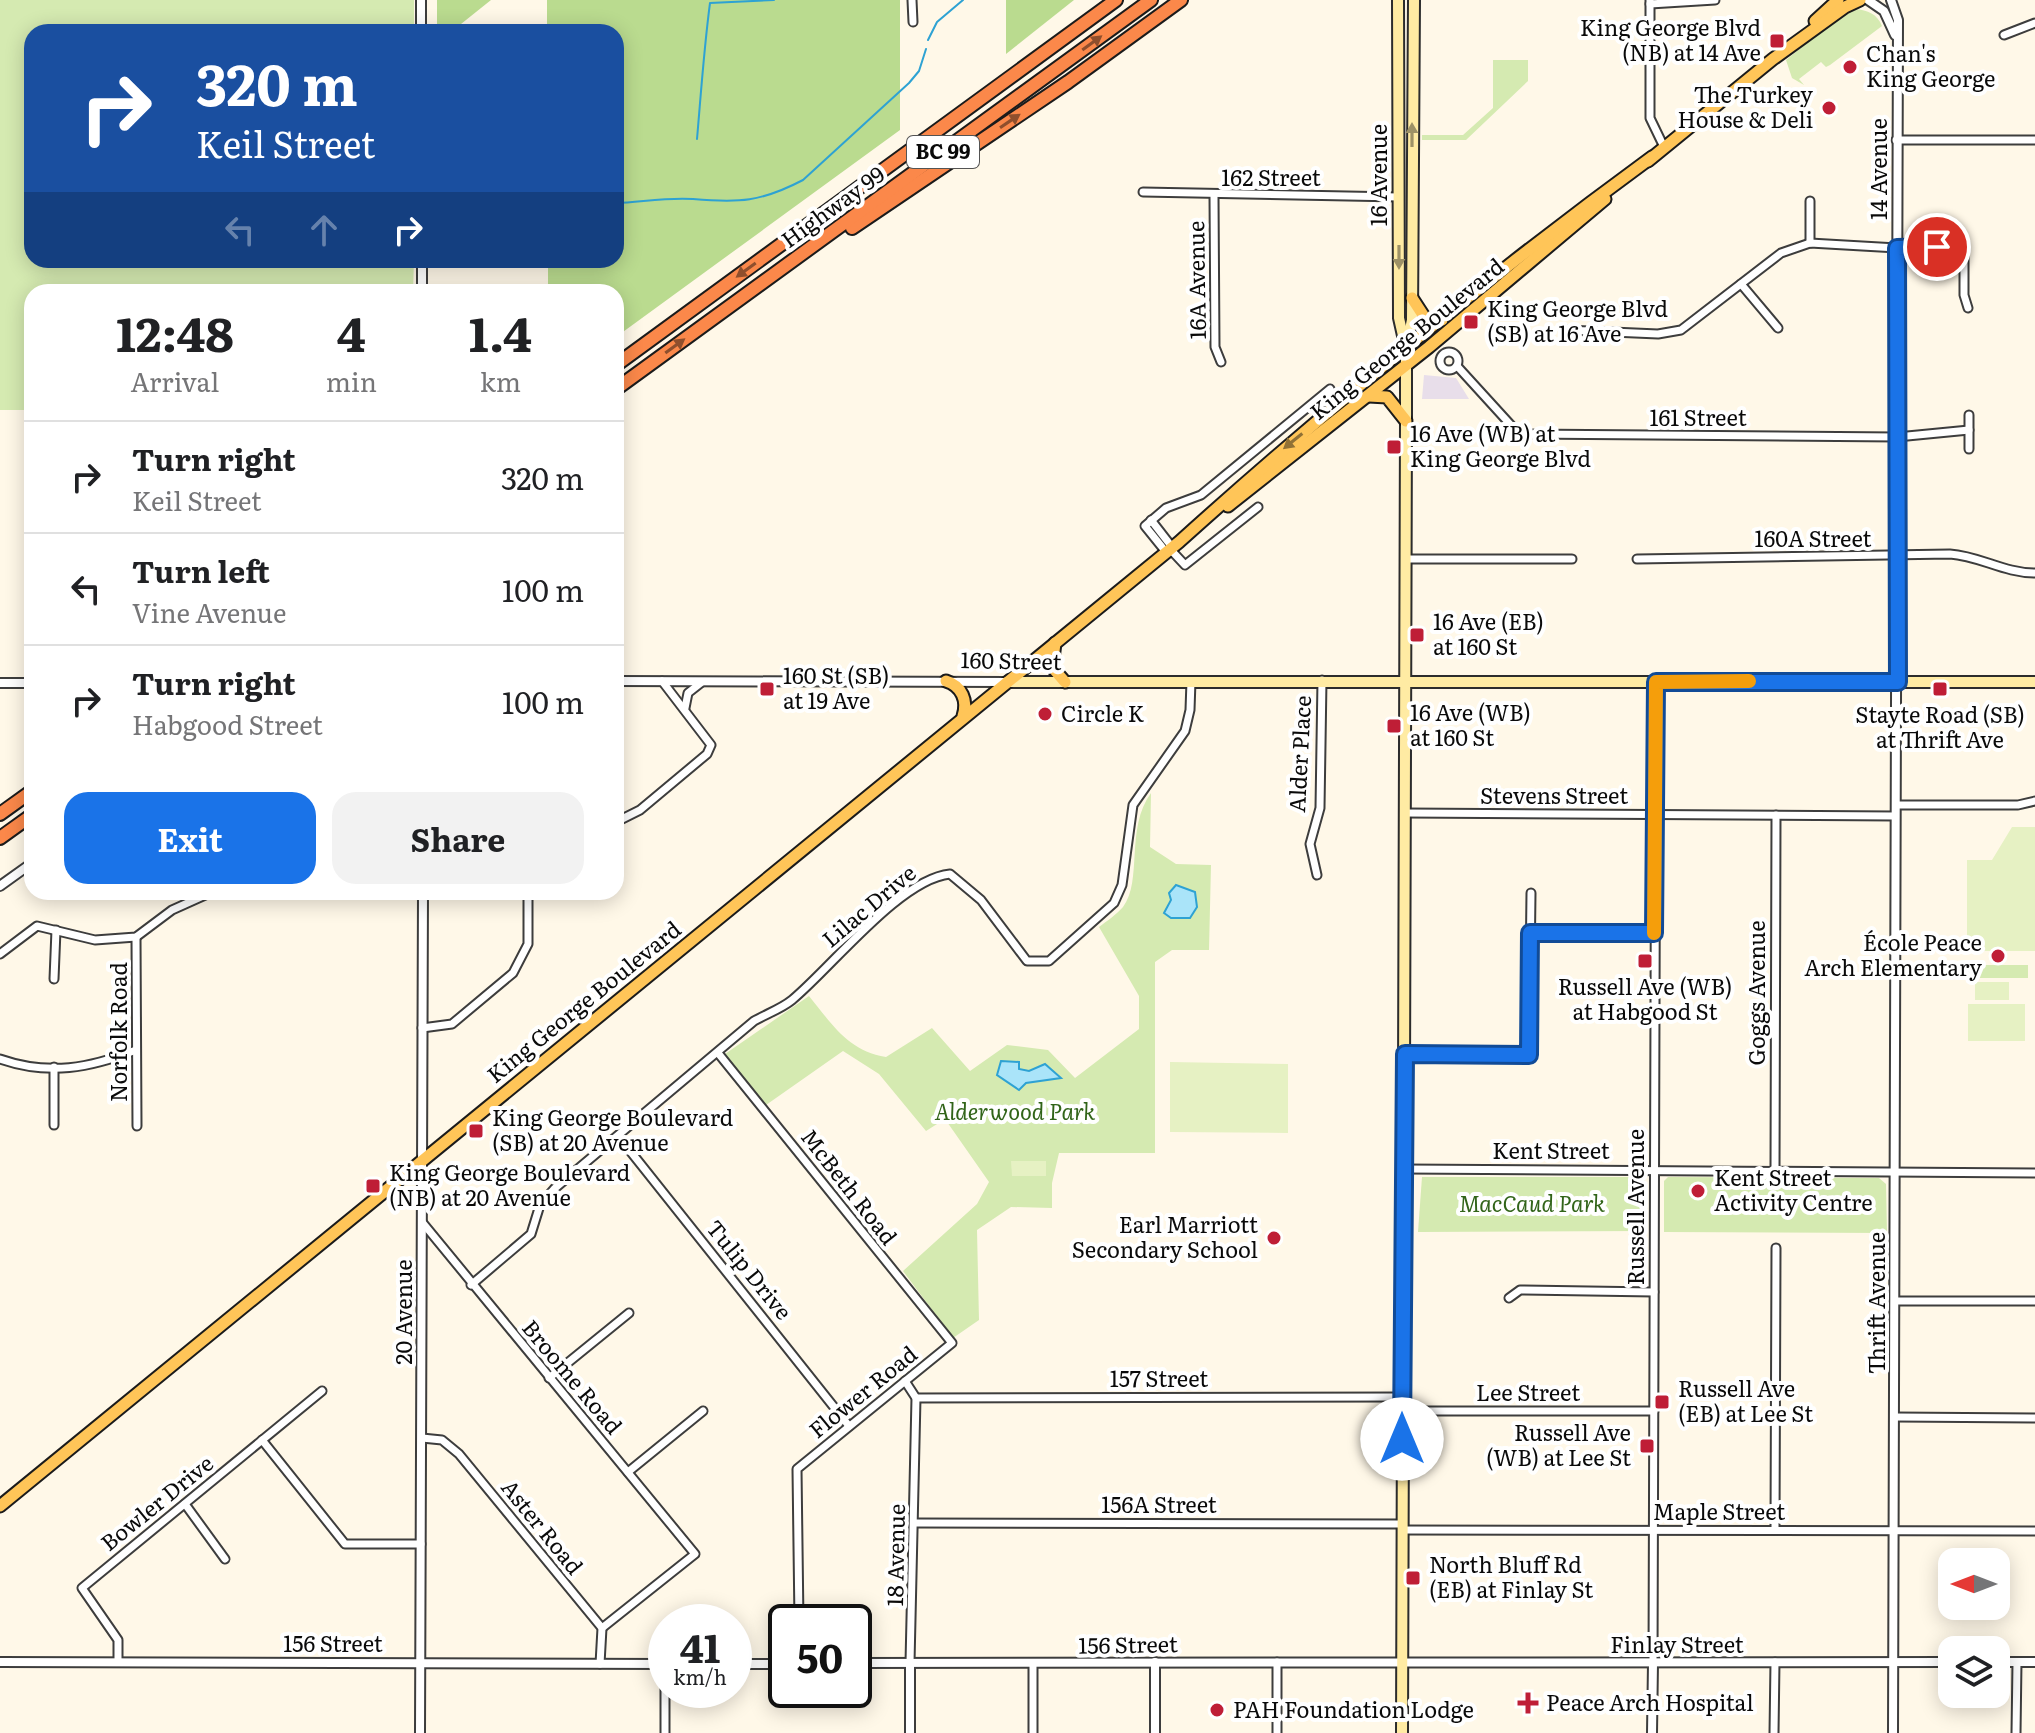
<!DOCTYPE html>
<meta charset="utf-8">
<style>
:root{--surface:#fff;--page:#f2f2f2;--text:#202124;--muted:#757577;--line:#e0e0e0;--accent:#1a73e8}
body{margin:0;font-family:Literata,serif;background:var(--page);color:var(--text);height:100vh;display:flex;flex-direction:column;font-size:30px;white-space:nowrap}
*{box-sizing:border-box;margin:0}
p{font-size:26px;color:var(--muted)}
.icon{flex:none;width:44px;height:44px;fill:none;stroke:currentColor;stroke-width:2;stroke-linecap:round;stroke-linejoin:round}
.map{position:relative;flex:1;overflow:hidden}
.drawer{position:absolute;left:24px;top:284px;width:600px;height:616px;display:flex;flex-direction:column;background:var(--surface);border-radius:24px;box-shadow:0 4px 20px #0003}
.drawer>*{flex:none}
.top-card{position:absolute;left:24px;top:24px;width:600px;height:244px;border-radius:24px;box-shadow:0 4px 20px #0003;background:#1a4fa0;color:#fff;overflow:hidden}
.needle{width:52px;rotate:270deg}
.tools{position:absolute;left:1938px;top:1548px;display:grid;gap:16px}
.tools a{display:grid;place-items:center;width:72px;height:72px;border-radius:16px;background:var(--surface);box-shadow:0 4px 20px #0003;font-size:40px}
.speed{position:absolute;left:648px;top:1604px;display:flex;gap:16px;font-size:40px;font-weight:700;text-align:center}
.speed>*{display:grid;place-content:center;width:104px;height:104px;border-radius:50%;background:var(--surface);box-shadow:0 4px 20px #0003;line-height:1}
.speed small{font-size:20px;font-weight:400}
.speed .limit{border:4px solid #111;border-radius:12px;background:#fff;color:#111}
.pin{position:absolute;display:grid;place-items:center;width:68px;height:68px;color:#fff;margin:-34px;border:4px solid #fff;border-radius:50%;box-shadow:0 2px 8px #0007}
.me{position:absolute;width:88px;margin:-44px;rotate:0deg;stroke-linejoin:round;filter:drop-shadow(0 0 6px #0008)}
.turn{display:flex;align-items:center;gap:28px;height:168px;padding:0 40px;font-size:36px}
.turn .icon{width:104px;height:104px;stroke-width:2.5}
.turn b{display:block;font-size:56px;line-height:68px}
.lanes{display:flex;align-items:center;height:76px;padding:0 40px;background:#0003;justify-content:center;gap:40px;direction:ltr}
.lanes .off{opacity:.35}
.eta{display:flex;justify-content:space-evenly;align-items:center;height:136px;text-align:center}
.eta b{font-size:48px;font-weight:700;line-height:56px}
.button{display:flex;gap:16px;margin-top:auto;padding:16px 40px}
.button a{flex:1;height:92px;border-radius:24px;background:var(--accent);color:#fff;font-size:32px;font-weight:700;line-height:92px;text-align:center}
.button a+a{background:var(--page);color:var(--text)}
ul{padding:0;list-style:none}
li{display:flex;align-items:center;gap:24px;height:112px;padding:0 40px;border-top:2px solid var(--line)}
li div{flex:1}
li b{display:block;font-size:30px}
li em{font-style:normal}
.map>svg:first-child{display:block}
.industrial{fill:#e8deea}
.green{fill:#d5eab1}
.forest{fill:#badb8f}
.pitch{fill:#e6f1c3}
.water{fill:#aae4f9;stroke:#2ea2d3;stroke-width:2}
.lines{fill:none;stroke-linecap:round;stroke-linejoin:round}
.stream{stroke:#2ea2d3;stroke-width:2}
.minor-casing{stroke:#3d3d3d;stroke-width:11}
.tertiary-casing{stroke:#3d3d3d;stroke-width:12}
.secondary-casing{stroke:#2c2c2c;stroke-width:14}
.primary-casing{stroke:#1b1b1b;stroke-width:15}
.motorway-casing{stroke:#1b1b1b;stroke-width:16}
.minor{stroke:#fff;stroke-width:7}
.tertiary{stroke:#fff;stroke-width:8}
.secondary{stroke:#ffeba3;stroke-width:10}
.primary{stroke:#ffc558;stroke-width:11}
.motorway{stroke:#fb884a;stroke-width:12}
.oneway{fill:#8f4f2d}
.oneway2{fill:#9d9166}
.oneway3{fill:#917135}
.route-casing{stroke:#114b97;stroke-width:20}
.route{stroke:#1a73e8;stroke-width:14}
.slow{stroke:#f59e0b;stroke-width:14}
.poi-dot{fill:#bf1e36;stroke:#fff;stroke-width:3}
.labels{text-anchor:middle;stroke-width:8;stroke-linejoin:round;paint-order:stroke}
.shield{fill:#fff;stroke:#545454;stroke-width:2}
.shield-label{font-size:20px;font-weight:bold;fill:#0a0a0a}
.poi-label{font-size:22px;fill:#0a0a0a;stroke:#fff;text-anchor:start}
.street-label{font-size:22px;fill:#0a0a0a;stroke:#fff}
.park-label{font-size:22px;font-style:italic;fill:#316419;stroke:#fff}
</style>
<div class="map">
<svg width="2035" height="1733" viewBox="0 0 2035 1733">
<rect width="100%" height="100%" fill="#fff8e8"/>
<!-- industrial -->
<path class="industrial" d="M1424,375L1456,378L1469,399H1422Z"/>
<!-- green -->
<g class="green">
<path d="M0,0H414V32H32V260H414L413,292H32V410H0Z"/>
<path d="M1855,9C1868,10 1877,14 1882,26L1830,65L1826,67L1821,62L1799,79L1804,85L1792,78L1786,60L1830,24Z"/>
<path d="M1493,60H1528V81L1466,140H1422V135H1463L1493,108Z"/>
<path d="M1151,793L1150,847L1176,864L1211,865L1209,950H1172L1155,962V1153H1059L1052,1183V1208L1011,1207L977,1230L979,1320L953,1338L903,1271L977,1204L989,1182L945,1119L926,1131L879,1074L843,1051L766,1105L725,1054L809,996C832,1024 848,1051 886,1057L932,1028L970,1071L1007,1045L1048,1050L1075,1078L1139,1029V996L1099,927C1107,921 1117,914 1123,907C1143,881 1125,828 1151,793Z"/>
<rect x="1964" y="965" width="64" height="13"/>
<path d="M1422,1177H1641L1645,1180L1644,1231L1418,1232Z"/>
<path d="M1668,1177L1879,1178L1886,1184L1887,1233L1664,1232V1181Z"/>
</g>
<!-- forest -->
<g class="forest">
<path d="M437,0H491L451,32H437Z"/>
<path d="M547,0H900V130L616,337V292H548V260H616V32H547Z"/>
<path d="M1006,0H1074L1006,54Z"/>
</g>
<!-- pitch -->
<g class="pitch">
<path d="M2012,827H2035V951H1967V860H1992Z"/>
<rect x="1975" y="982" width="34" height="18"/>
<rect x="1968" y="1004" width="57" height="37"/>
<path d="M1170,1062L1288,1064V1133L1170,1132Z"/>
<path d="M1011,1161H1046V1176H1012Z"/>
</g>
<!-- water -->
<g class="water">
<path d="M1176,885L1195,892L1197,907L1190,918H1171L1164,913L1171,900L1169,893Z"/>
<path d="M1001,1061L1019,1062V1069L1029,1071L1045,1064L1061,1078L1026,1083L1019,1090L997,1075Z"/>
</g>
<g class="lines">
<!-- stream -->
<g class="stream">
<path d="M928,40L937,22L963,0"/>
<path d="M697,139C701,93 704,48 710,3L774,0"/>
<path d="M616,203C641,202 668,197 693,199C739,203 761,202 803,180L909,83L919,71L926,49"/>
</g>
<!-- minor casing -->
<g class="minor-casing">
<g id="minor">
<path d="M912,0L913,22"/>
<path d="M1650,0V118L1664,147"/>
<path d="M1650,4L1715,0"/>
<path d="M2004,35L2035,23"/>
<path d="M1896,140H2035"/>
<path d="M1143,192L1399,197"/>
<path d="M1214,196L1215,347L1221,362"/>
<path d="M1810,243V201"/>
<path d="M1741,284L1778,328"/>
<path d="M1566,330L1658,334L1681,330L1781,253L1810,243L1897,248L1964,246V295L1968,308"/>
<circle cx="1449" cy="361" r="9"/>
<path d="M1457,366L1519,434L1897,437L1969,430"/>
<path d="M1969,449V415"/>
<path d="M1151,520L1172,547"/>
<path d="M1170,549L1185,565L1258,507"/>
<path d="M1166,552L1145,526L1166,508L1201,495L1330,389"/>
<path d="M1406,559H1572"/>
<path d="M1637,559L1950,554C1980,556 2004,573 2035,573"/>
<path d="M685,708L688,693L702,682"/>
<path d="M1896,805H2018L2035,801"/>
<path d="M1405,813L1895,816"/>
<path d="M616,822L640,810L707,754L711,745L662,681"/>
<path d="M1317,875L1310,844L1320,808L1322,680"/>
<path d="M1530,933H1654"/>
<path d="M136,937L137,1126"/>
<path d="M0,954L37,926L95,940L136,937L172,910L212,892"/>
<path d="M54,979L56,930"/>
<path d="M422,1028L452,1024L513,973L528,944V892"/>
<path d="M718,1053L952,1343L797,1469L799,1622"/>
<path d="M1405,1054L1529,1055L1531,893"/>
<path d="M0,1059C49,1076 90,1068 136,1050"/>
<path d="M54,1125V1067"/>
<path d="M619,1137L849,1426"/>
<path d="M1404,1169L2035,1173"/>
<path d="M1775,1170L1776,815"/>
<path d="M422,1222L695,1554L602,1628"/>
<path d="M471,1285L531,1234L540,1205L554,1189L754,1021C766,1014 781,1009 792,1000C832,967 900,879 950,874L981,900L1027,961H1049L1114,903L1122,885L1133,805L1185,731L1190,710L1191,681"/>
<path d="M1509,1298L1520,1290L1654,1292"/>
<path d="M1895,1301H2035"/>
<path d="M549,1378L629,1313"/>
<path d="M905,1381L916,1398L910,1663"/>
<path d="M916,1398L1402,1397"/>
<path d="M1402,1411H1654"/>
<path d="M1895,1417L2035,1418"/>
<path d="M422,1438L442,1440L459,1454L602,1628L600,1664"/>
<path d="M262,1440L345,1544H421"/>
<path d="M628,1472L703,1411"/>
<path d="M185,1504L225,1559"/>
<path d="M915,1523L1402,1524"/>
<path d="M1402,1530L2035,1531"/>
<path d="M1775,1530L1776,1248"/>
<path d="M118,1662V1640L82,1588L322,1391"/>
<path d="M1653,1663L1656,682"/>
<path d="M665,1733V1664"/>
<path d="M1033,1733V1663"/>
<path d="M1277,1733V1662"/>
<path d="M1774,1733L1775,1662"/>
<path d="M2016,1733L2017,1662"/>
</g>
</g>
<!-- tertiary casing -->
<g class="tertiary-casing">
<g id="tertiary">
<path d="M421,0V32"/>
<path d="M1868,0L1884,11L1895,35"/>
<path d="M1891,0L1898,20L1893,1733"/>
<path d="M422,260V292"/>
<path d="M616,681L1007,682"/>
<path d="M0,683H32"/>
<path d="M0,886L32,863"/>
<path d="M0,1662L666,1664"/>
<path d="M1996,1662H2035"/>
<path d="M854,1663L1952,1662"/>
<path d="M734,1664H786"/>
<path d="M420,1733L423,892"/>
<path d="M910,1733V1663"/>
<path d="M1155,1733V1662"/>
<path d="M1652,1733L1653,1663"/>
</g>
</g>
<!-- secondary casing -->
<g class="secondary-casing">
<g id="secondary">
<path d="M1398,0L1399,318L1406,349V421L1402,1733"/>
<path d="M1407,343L1412,320L1414,0"/>
<path d="M1007,682H2035"/>
</g>
</g>
<!-- primary casing -->
<g class="primary-casing">
<g id="primary">
<path d="M1815,21L1838,0"/>
<path d="M1648,161L1773,59L1845,7L1860,0"/>
<path d="M1412,298L1425,318L1442,320"/>
<path d="M1369,396L1387,397L1406,421"/>
<path d="M1228,506L1429,347L1605,199"/>
<path d="M1055,643L1052,667L1065,682"/>
<path d="M946,681C962,686 968,701 963,716"/>
<path d="M0,1506L1179,542C1330,406 1488,277 1652,157"/>
</g>
</g>
<!-- motorway casing -->
<g class="motorway-casing">
<g id="motorway">
<path d="M852,228L1068,82L1181,0"/>
<path d="M616,365L1116,0"/>
<path d="M616,389L1151,0"/>
<path d="M0,814L32,791"/>
<path d="M0,838L32,815"/>
</g>
</g>
<!-- minor -->
<use href="#minor" class="minor"/>
<!-- tertiary -->
<use href="#tertiary" class="tertiary"/>
<!-- secondary -->
<use href="#secondary" class="secondary"/>
<!-- primary -->
<use href="#primary" class="primary"/>
<!-- motorway -->
<use href="#motorway" class="motorway"/>
</g>
<!-- one-way arrows -->
<defs><path id="oneway-solid" d="M-6-.8H1V-3.2L6.5 0L1 3.2V.8H-6Z" transform="scale(2)"/></defs>
<g class="oneway">
<use href="#oneway-solid" transform="translate(1092 43) rotate(-36)"/>
<use href="#oneway-solid" transform="translate(1010 121) rotate(-34)"/>
<use href="#oneway-solid" transform="translate(746 270) rotate(144)"/>
<use href="#oneway-solid" transform="translate(675 346) rotate(-36)"/>
</g>
<g class="oneway2">
<use href="#oneway-solid" transform="translate(1412 135) rotate(-90)"/>
<use href="#oneway-solid" transform="translate(1399 257) rotate(90)"/>
</g>
<use class="oneway3" href="#oneway-solid" transform="translate(1293 441) rotate(141)"/>
<g class="lines">
<!-- route casing -->
<g class="route-casing">
<path id="route" d="M1402,1439L1405,1054L1529,1055L1530,933H1654L1656,682H1898L1897,248L1937,247"/>
</g>
<!-- route -->
<use href="#route" class="route"/>
<!-- slow -->
<path class="slow" d="M1654,933L1656,682L1749,681"/>
</g>
<!-- markers -->
<g class="poi-dot">
<rect x="1769" y="33" width="16" height="16" rx="4"/>
<circle cx="1850" cy="67" r="8"/>
<circle cx="1829" cy="108" r="8"/>
<rect x="1463" y="314" width="16" height="16" rx="4"/>
<rect x="1386" y="439" width="16" height="16" rx="4"/>
<rect x="1409" y="627" width="16" height="16" rx="4"/>
<rect x="759" y="681" width="16" height="16" rx="4"/>
<rect x="1932" y="681" width="16" height="16" rx="4"/>
<circle cx="1045" cy="714" r="8"/>
<rect x="1386" y="718" width="16" height="16" rx="4"/>
<circle cx="1998" cy="956" r="8"/>
<rect x="1637" y="953" width="16" height="16" rx="4"/>
<rect x="468" y="1123" width="16" height="16" rx="4"/>
<rect x="365" y="1178" width="16" height="16" rx="4"/>
<circle cx="1698" cy="1191" r="8"/>
<circle cx="1274" cy="1238" r="8"/>
<rect x="1654" y="1394" width="16" height="16" rx="4"/>
<rect x="1639" y="1438" width="16" height="16" rx="4"/>
<rect x="1405" y="1570" width="16" height="16" rx="4"/>
<path d="M1524 1691h8v8h8v8h-8v8h-8v-8h-8v-8h8z"/>
<circle cx="1217" cy="1710" r="8"/>
</g>
<g class="labels">
<!-- shield labels -->
<rect class="shield" x="907" y="136" width="72" height="32" rx="6"/>
<g class="shield-label">
<text x="943" y="159">BC 99</text>
</g>
<!-- poi labels -->
<g class="poi-label">
<text x="1761" y="36" text-anchor="end">King George Blvd<tspan x="1761" dy="25">(NB) at 14 Ave</tspan></text>
<text x="1866" y="62">Chan's<tspan x="1866" dy="25">King George</tspan></text>
<text x="1813" y="103" text-anchor="end">The Turkey<tspan x="1813" dy="25">House &amp; Deli</tspan></text>
<text x="1487" y="317">King George Blvd<tspan x="1487" dy="25">(SB) at 16 Ave</tspan></text>
<text x="1410" y="442">16 Ave (WB) at<tspan x="1410" dy="25">King George Blvd</tspan></text>
<text x="1433" y="630">16 Ave (EB)<tspan x="1433" dy="25">at 160 St</tspan></text>
<text x="783" y="684">160 St (SB)<tspan x="783" dy="25">at 19 Ave</tspan></text>
<text x="1410" y="721">16 Ave (WB)<tspan x="1410" dy="25">at 160 St</tspan></text>
<text x="1061" y="722">Circle K</text>
<text x="1940" y="723" text-anchor="middle">Stayte Road (SB)<tspan x="1940" dy="25">at Thrift Ave</tspan></text>
<text x="1982" y="951" text-anchor="end">École Peace<tspan x="1982" dy="25">Arch Elementary</tspan></text>
<text x="1645" y="995" text-anchor="middle">Russell Ave (WB)<tspan x="1645" dy="25">at Habgood St</tspan></text>
<text x="492" y="1126">King George Boulevard<tspan x="492" dy="25">(SB) at 20 Avenue</tspan></text>
<text x="389" y="1181">King George Boulevard<tspan x="389" dy="25">(NB) at 20 Avenue</tspan></text>
<text x="1714" y="1186">Kent Street<tspan x="1714" dy="25">Activity Centre</tspan></text>
<text x="1258" y="1233" text-anchor="end">Earl Marriott<tspan x="1258" dy="25">Secondary School</tspan></text>
<text x="1678" y="1397">Russell Ave<tspan x="1678" dy="25">(EB) at Lee St</tspan></text>
<text x="1631" y="1441" text-anchor="end">Russell Ave<tspan x="1631" dy="25">(WB) at Lee St</tspan></text>
<text x="1429" y="1573">North Bluff Rd<tspan x="1429" dy="25">(EB) at Finlay St</tspan></text>
<text x="1546" y="1711">Peace Arch Hospital</text>
<text x="1233" y="1718">PAH Foundation Lodge</text>
</g>
<!-- street labels -->
<g class="street-label">
<text transform="translate(1879 169) rotate(-90)" y="8">14 Avenue</text>
<text transform="translate(1379 175) rotate(-90)" y="8">16 Avenue</text>
<text x="1271" y="186">162 Street</text>
<text transform="translate(833 207) rotate(-36)" y="8">Highway 99</text>
<text transform="translate(1197 280) rotate(-91)" y="8">16A Avenue</text>
<text transform="translate(1407 339) rotate(-39)" y="8">King George Boulevard</text>
<text x="1698" y="426">161 Street</text>
<text x="1813" y="547">160A Street</text>
<text transform="translate(1011 661) rotate(1)" y="8">160 Street</text>
<text transform="translate(1300 754) rotate(-87)" y="8">Alder Place</text>
<text x="1554" y="804">Stevens Street</text>
<text transform="translate(869 906) rotate(-40)" y="8">Lilac Drive</text>
<text transform="translate(1757 993) rotate(-90)" y="8">Goggs Avenue</text>
<text transform="translate(584 1002) rotate(-39)" y="8">King George Boulevard</text>
<text transform="translate(119 1032) rotate(-90)" y="8">Norfolk Road</text>
<text x="1551" y="1159">Kent Street</text>
<text transform="translate(849 1187) rotate(52)" y="8">McBeth Road</text>
<text transform="translate(1636 1207) rotate(-90)" y="8">Russell Avenue</text>
<text transform="translate(749 1270) rotate(51)" y="8">Tulip Drive</text>
<text transform="translate(1877 1303) rotate(-90)" y="8">Thrift Avenue</text>
<text transform="translate(404 1312) rotate(-90)" y="8">20 Avenue</text>
<text transform="translate(572 1377) rotate(50)" y="8">Broome Road</text>
<text x="1159" y="1387">157 Street</text>
<text transform="translate(863 1392) rotate(-39)" y="8">Flower Road</text>
<text x="1528" y="1401">Lee Street</text>
<text transform="translate(157 1503) rotate(-39)" y="8">Bowler Drive</text>
<text x="1159" y="1513">156A Street</text>
<text x="1719" y="1520">Maple Street</text>
<text transform="translate(542 1527) rotate(51)" y="8">Aster Road</text>
<text transform="translate(896 1555) rotate(-89)" y="8">18 Avenue</text>
<text x="333" y="1652">156 Street</text>
<text transform="translate(1128 1645) rotate(-1)" y="8">156 Street</text>
<text x="1677" y="1653">Finlay Street</text>
</g>
<!-- park labels -->
<g class="park-label">
<text x="1015" y="1120">Alderwood Park</text>
<text x="1532" y="1212">MacCaud Park</text>
</g>
</g>
</svg>
<div class="tools">
<a><svg class="needle" viewBox="-14 -14 28 28"><path d="M0-13l5 13h-10z" fill="#e53935"/><path d="M0 13l5-13h-10z" fill="#757577"/></svg></a>
<a><svg class="icon" aria-label="layers" viewBox="0 0 24 24"><path d="M12 4l9 5-9 5-9-5zM3 14l9 5 9-5"/></svg></a>
</div>
<div class="speed"><div>41<small>km/h</small></div><div class="limit">50</div></div>
<div class="pin" style="left:1937px;top:247px;background:#d93025"><svg class="icon" aria-label="arrive" viewBox="0 0 24 24"><path d="M6 21V4h12l-3 4 3 4H6"/></svg></div>
<svg class="me" style="left:1402px;top:1439px" viewBox="-20 -20 40 40"><circle r="19" fill="#fff"/><path d="M0-13L10 11 0 6-10 11z" fill="#1a73e8"/></svg>
<div class="top-card">
<div class="turn"><svg class="icon" aria-label="right" viewBox="0 0 24 24"><path d="M7 20v-9h11M14 6l5 5-5 5"/></svg><div><b>320 m</b>Keil Street</div></div>
<div class="lanes"><svg class="icon off" aria-label="left" viewBox="0 0 24 24"><path d="M17 20v-9H6M10 6l-5 5 5 5"/></svg><svg class="icon off" aria-label="ahead" viewBox="0 0 24 24"><path d="M12 20V5M6 11l6-6 6 6"/></svg><svg class="icon" aria-label="right" viewBox="0 0 24 24"><path d="M7 20v-9h11M14 6l5 5-5 5"/></svg></div>
</div>
<section class="drawer">
<div class="eta">
<div><b>12:48</b><p>Arrival</p></div>
<div><b>4</b><p>min</p></div>
<div><b>1.4</b><p>km</p></div>
</div>
<ul>
<li><svg class="icon" aria-label="right" viewBox="0 0 24 24"><path d="M7 20v-9h11M14 6l5 5-5 5"/></svg><div><b>Turn right</b><p>Keil Street</p></div><em>320 m</em></li>
<li><svg class="icon" aria-label="left" viewBox="0 0 24 24"><path d="M17 20v-9H6M10 6l-5 5 5 5"/></svg><div><b>Turn left</b><p>Vine Avenue</p></div><em>100 m</em></li>
<li><svg class="icon" aria-label="right" viewBox="0 0 24 24"><path d="M7 20v-9h11M14 6l5 5-5 5"/></svg><div><b>Turn right</b><p>Habgood Street</p></div><em>100 m</em></li>
</ul>
<div class="button"><a>Exit</a><a>Share</a></div>
</section>
</div>
